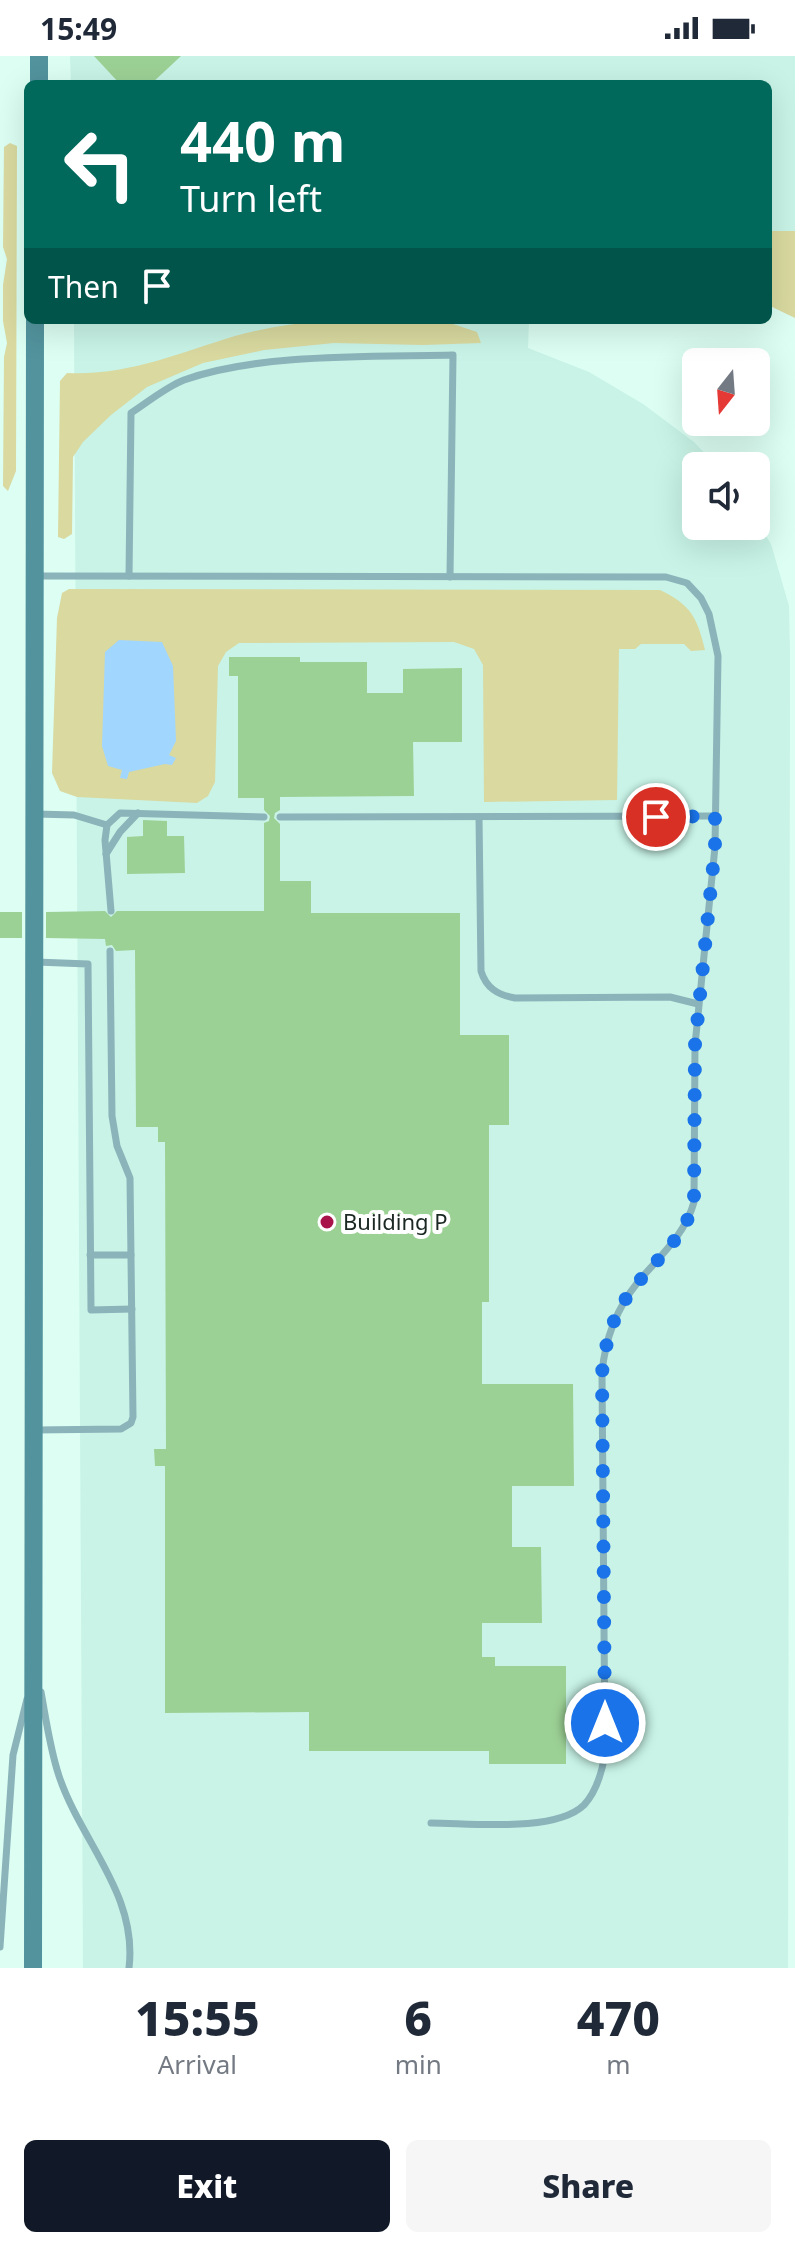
<!DOCTYPE html>
<style>
:root{--surface:#fff;--page:#f6f6f7;--text:#1f2937;--muted:#747a83;--accent:#111827}
body{margin:0;font-family:"Noto Sans",sans-serif;background:var(--page);color:var(--text);height:100vh;display:flex;flex-direction:column;font-size:30px;white-space:nowrap}
*{box-sizing:border-box;margin:0}
p{font-size:26px;color:var(--muted)}
.icon{flex:none;width:44px;height:44px;fill:none;stroke:currentColor;stroke-width:2;stroke-linecap:round;stroke-linejoin:round}
.map{position:relative;height:1912px;overflow:hidden}
.sheet{display:flex;flex-direction:column;background:var(--surface);flex:1}
.sheet>*{flex:none}
.banner{position:absolute;left:24px;top:24px;width:748px;height:244px;border-radius:12px;box-shadow:0 8px 32px #0002;background:#00695c;color:#fff;overflow:hidden}
.needle{width:52px;rotate:197deg}
.buttons{position:absolute;left:682px;top:292px;display:grid;gap:16px}
.buttons a{display:grid;place-items:center;width:88px;height:88px;border-radius:12px;background:var(--surface);box-shadow:0 8px 32px #0002;font-size:40px}
.pin{position:absolute;display:grid;place-items:center;width:68px;height:68px;color:#fff;margin:-34px;border:4px solid #fff;border-radius:50%;box-shadow:0 2px 8px #0007}
.me{position:absolute;width:88px;margin:-44px;rotate:0deg;stroke-linejoin:round;filter:drop-shadow(0 0 6px #0008)}
.turn{display:flex;align-items:center;gap:28px;height:168px;padding:0 24px;font-size:36px}
.turn .icon{width:104px;height:104px;stroke-width:2.5}
.turn b{display:block;font-size:56px;line-height:68px}
.then{display:flex;align-items:center;height:76px;padding:0 24px;background:#0003;gap:16px;font-size:30px}
.eta{display:flex;justify-content:space-evenly;align-items:center;height:136px;text-align:center}
.eta b{font-size:48px;font-weight:800;line-height:56px}
.button{display:flex;gap:16px;margin-top:auto;padding:16px 24px}
.button a{flex:1;height:92px;border-radius:12px;background:var(--accent);color:#fff;font-size:32px;font-weight:800;line-height:92px;text-align:center}
.button a+a{background:var(--page);color:var(--text)}
.status{display:flex;justify-content:space-between;align-items:center;height:56px;padding:0 40px;background:var(--surface);direction:ltr}
.status svg{height:22px;fill:currentColor}
.map>svg:first-child{display:block}
.built{fill:#c8f3e6}
.green{fill:#d9d9a0}
.water{fill:#a1d6ff}
.building{fill:#9cd195}
.lines{fill:none;stroke-linecap:round;stroke-linejoin:round}
.service{stroke:#8bb3ba;stroke-width:7}
.secondary{stroke:#52939d;stroke-width:18}
.route{stroke:#1a73e8;stroke-width:14;stroke-dasharray:0 25.2}
.poi-dot{fill:#a8134a;stroke:#fff;stroke-width:3}
.labels{text-anchor:middle;stroke-width:8;stroke-linejoin:round;paint-order:stroke}
.poi-label{font-size:22px;fill:#1a2723;stroke:#fff;text-anchor:start}
</style>
<div class="status"><b>15:49</b><svg viewBox="0 0 49 12"><path d="M0 12V9h3v3zM5 12V6h3v6zM10 12V3h3v9zM15 12V0h3v12zM26 1h20v11H26zM47 4h2v5h-2z"/></svg></div>
<div class="map">
<svg width="795" height="1912" viewBox="0 0 795 1912">
<rect width="100%" height="100%" fill="#dcfef3"/>
<!-- built -->
<g class="built">
<path d="M70,0H795V175H768V28H71Z"/>
<path d="M74,264H529L528,292L589,316L643,348L694,386L717,410H696V470H756V464L771,488L789,550L790,598L788,1912H83Z"/>
</g>
<!-- green -->
<g class="green">
<path d="M10,87L17,90L16,415L8,435L3,430L4,301L7,287L3,265V229L7,203L3,191L4,91Z"/>
<path d="M768,175H795V262L768,249Z"/>
<path d="M332,264L450,267L477,276L481,287L423,289L334,287L264,294L203,307L147,331L111,359L83,386L73,401L72,478L64,483L58,481L60,325L67,317C127,320 179,297 235,280C267,271 299,267 332,264Z"/>
<path d="M69,533L660,534C691,549 697,561 705,594L691,595L684,588H641L635,593H619L617,744L484,746L483,609L474,593L454,586L239,587L226,596L218,610L215,726L208,740L197,747L77,741L60,735L52,717L57,562L62,537Z"/>
</g>
<!-- water -->
<path class="water" d="M119,584L162,586L173,610L176,685L169,699L176,702L172,709L165,708L129,716L127,723L120,722L122,714L108,710L102,690L105,596Z"/>
<!-- building -->
<g class="building">
<path d="M94,0H181L151,28H120Z"/>
<path d="M229,601H300V606H367V637H403V613L462,612V686H413L414,740L280,741V754L275,757L274,762L280,768V825H311V857H460V979H509V1069H489V1246H482V1328H573L574,1430H512V1491H541L542,1567H482V1601H495V1610H566V1708H489V1695H309V1656L165,1657V1410H155L154,1393H166L165,1086H158V1071H136L135,894L116,895L112,889L106,890L105,883L46,882V856L105,855L111,861L117,855H264V767L269,765L270,760L264,754V742H238V620H229Z"/>
<path d="M143,764L167,765V780H184L185,817L127,818V781L143,780Z"/>
<rect x="0" y="856" width="22" height="26"/>
</g>
<g class="lines">
<!-- service -->
<g class="service">
<path d="M36,520L666,521L687,527L701,542L709,558L718,600L715,791L695,989L694,1146C685,1179 659,1201 638,1226C616,1253 605,1283 602,1317L605,1698C602,1716 597,1735 584,1749C555,1777 470,1767 431,1767"/>
<path d="M129,520L131,357C148,346 166,331 184,324C259,297 372,301 453,299L450,521"/>
<path d="M36,758L74,759L107,769"/>
<path d="M280,761L715,760"/>
<path d="M479,761L481,915C486,932 498,939 515,942L670,941L698,948"/>
<path d="M106,798L120,776L138,757"/>
<path d="M111,855L105,784L107,769L120,757L264,761"/>
<path d="M36,906L88,908L91,1254L132,1253"/>
<path d="M90,1199H131"/>
<path d="M35,1374L121,1373L131,1367L133,1361L130,1122L117,1090L112,1060L110,895"/>
<path d="M41,1636C46,1663 50,1693 59,1720C81,1786 138,1838 129,1912"/>
<path d="M0,1891L13,1699L27,1643"/>
</g>
<!-- secondary -->
<g class="secondary">
<path d="M39,28V0"/>
<path d="M33,1912L35,264"/>
</g>
</g>
<g class="lines">
<!-- route -->
<path class="route" d="M605,1667L602,1317C605,1290 611,1264 627,1241C649,1209 684,1185 694,1146L695,989L715,791V760L656,761"/>
</g>
<!-- markers -->
<circle class="poi-dot" cx="327" cy="1166" r="8"/>
<g class="labels">
<!-- poi labels -->
<g class="poi-label">
<text x="343" y="1174">Building P</text>
</g>
</g>
</svg>
<div class="buttons">
<a><svg class="needle" viewBox="-14 -14 28 28"><path d="M0-13l5 13h-10z" fill="#e53935"/><path d="M0 13l5-13h-10z" fill="#747a83"/></svg></a>
<a><svg class="icon" aria-label="sound" viewBox="0 0 24 24"><path d="M4 9h4l5-4v14l-5-4H4zM17 9q2 3 0 6"/></svg></a>
</div>
<div class="pin" style="left:656px;top:761px;background:#d93025"><svg class="icon" aria-label="arrive" viewBox="0 0 24 24"><path d="M6 21V4h12l-3 4 3 4H6"/></svg></div>
<svg class="me" style="left:605px;top:1667px" viewBox="-20 -20 40 40"><circle r="17" fill="#1a73e8" stroke="#fff" stroke-width="3"/><path d="M0-11L8 9 0 5-8 9z" fill="#fff"/></svg>
<div class="banner">
<div class="turn"><svg class="icon" aria-label="left" viewBox="0 0 24 24"><path d="M17 20v-9H6M10 6l-5 5 5 5"/></svg><div><b>440 m</b>Turn left</div></div>
<div class="then">Then<svg class="icon" aria-label="arrive" viewBox="0 0 24 24"><path d="M6 21V4h12l-3 4 3 4H6"/></svg></div>
</div>
</div>
<section class="sheet">
<div class="eta">
<div><b>15:55</b><p>Arrival</p></div>
<div><b>6</b><p>min</p></div>
<div><b>470</b><p>m</p></div>
</div>
<div class="button"><a>Exit</a><a>Share</a></div>
</section>
